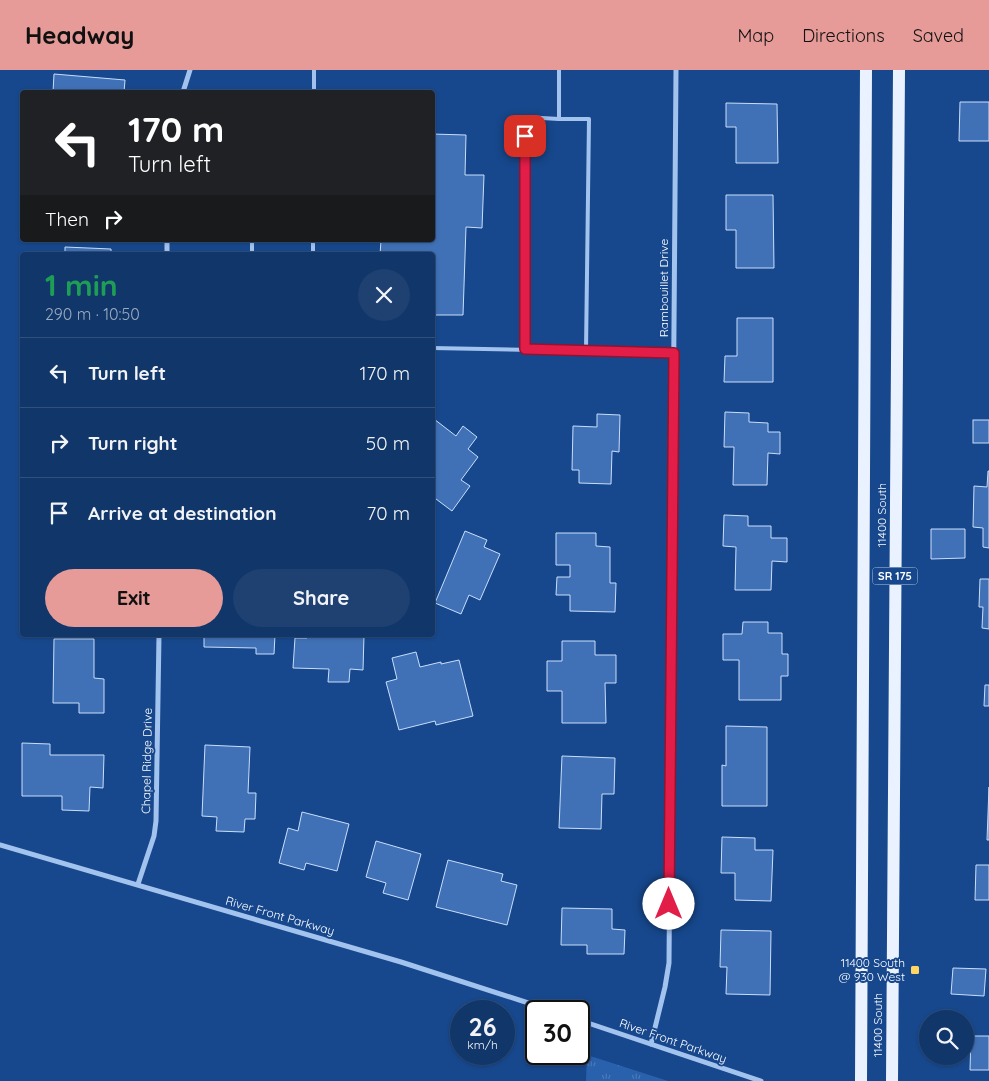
<!DOCTYPE html>
<meta charset="utf-8">
<style>
:root{--surface:#11366a;--page:#1e4172;--text:#f1f3f6;--muted:#9cabc1;--line:#30507e;--accent:#e69b98}
body{margin:0;font-family:Quicksand,sans-serif;background:var(--page);color:var(--text);height:100vh;display:flex;flex-direction:column;font-size:19px;white-space:nowrap}
*{box-sizing:border-box;margin:0}
p{font-size:16px;color:var(--muted)}
.icon{flex:none;width:28px;height:28px;fill:none;stroke:currentColor;stroke-width:2;stroke-linecap:round;stroke-linejoin:round}
.map{position:relative;flex:1;overflow:hidden}
.side{position:absolute;left:20px;top:182px;width:415px;height:385px;display:flex;flex-direction:column;background:var(--surface);border-radius:5px;box-shadow:0 1px 4px #0004,0 0 0 1px var(--line)}
.side>*{flex:none}
.banner{position:absolute;left:20px;top:20px;width:415px;height:152px;border-radius:5px;box-shadow:0 1px 4px #0004,0 0 0 1px var(--line);background:#202124;color:#fff;overflow:hidden}
.tools{position:absolute;left:919px;top:940px;display:grid;gap:10px}
.tools a{display:grid;place-items:center;width:55px;height:55px;border-radius:50%;background:var(--surface);box-shadow:0 1px 4px #0004,0 0 0 1px var(--line);font-size:25px}
.speed{position:absolute;left:450px;top:930px;display:flex;gap:10px;font-size:25px;font-weight:700;text-align:center}
.speed>*{display:grid;place-content:center;width:65px;height:65px;border-radius:50%;background:var(--surface);box-shadow:0 1px 4px #0004,0 0 0 1px var(--line);line-height:1}
.speed small{font-size:12px;font-weight:400}
.speed .limit{border:2px solid #111;border-radius:8px;background:#fff;color:#111}
.pin{position:absolute;display:grid;place-items:center;width:42px;height:42px;color:#fff;margin:-21px;border-radius:10px;box-shadow:0 2px 8px #0006}
.me{position:absolute;width:55px;margin:-28px;rotate:0deg;stroke-linejoin:round;filter:drop-shadow(0 0 4px #0008)}
.turn{display:flex;align-items:center;gap:18px;height:105px;padding:0 25px;font-size:22px}
.turn .icon{width:65px;height:65px;stroke-width:2.5}
.turn b{display:block;font-size:35px;line-height:42px}
.then{display:flex;align-items:center;height:48px;padding:0 25px;background:#0003;gap:10px;font-size:19px}
.round{display:grid;place-items:center;flex:none;width:52px;height:52px;border-radius:26px;background:var(--page)}
.overview{display:flex;align-items:center;justify-content:space-between;height:85px;padding:0 25px}
h1{font-size:30px;font-weight:700;line-height:38px;color:#1e9e55}
.cta{display:flex;gap:10px;margin-top:auto;padding:10px 25px}
.cta a{flex:1;height:58px;border-radius:30px;background:var(--accent);color:#111;font-size:20px;font-weight:700;line-height:58px;text-align:center}
.cta a+a{background:var(--page);color:var(--text)}
ul{padding:0;list-style:none}
li{display:flex;align-items:center;gap:15px;height:70px;padding:0 25px;border-top:1px solid var(--line)}
li div{flex:1}
li b{display:block;font-size:19px}
li em{font-style:normal}
header{display:flex;align-items:center;gap:30px;box-sizing:border-box;height:70px;padding:0 25px;background:var(--accent);color:#111}
header strong{font-size:24px}
nav{display:flex;gap:28px;margin-inline-start:auto;font-size:18px}
.map>svg:first-child{display:block}
.grass{fill:url(#grass-tufts)}
.building{fill:#4071b6;stroke:#c9defb}
.lines{fill:none;stroke-linecap:round;stroke-linejoin:round}
.lane{stroke:#a3c3ef;stroke-width:4}
.street{stroke:#a3c3ef;stroke-width:5}
.primary{stroke:#ebf2ff;stroke-width:12}
.route-casing{stroke:#92132f;stroke-width:12}
.route{stroke:#e11d48;stroke-width:9}
.poi-dot{fill:#ffd661;stroke:#17488d;stroke-width:2}
.labels{text-anchor:middle;stroke-width:4;stroke-linejoin:round;paint-order:stroke}
.shield{fill:#17488d;stroke:#b9c8dd;stroke-width:1}
.shield-label{font-size:11px;font-weight:bold;fill:#fff}
.street-label{font-size:12px;fill:#fff;stroke:#17488d}
.poi-label{font-size:12px;fill:#fff;stroke:#17488d;text-anchor:end}
</style>
<header>
<strong>Headway</strong>
<nav><a>Map</a><a>Directions</a><a>Saved</a></nav>
</header>
<div class="map">
<svg width="989" height="1011" viewBox="0 0 989 1011">
<defs>
<pattern id="grass-tufts" width="24" height="20" patternUnits="userSpaceOnUse" patternTransform="scale(1.25)"><rect width="24" height="20" fill="#2a61ac"/><path d="M3 7l-1-3M5 7V3M7 7l1-3M15 17l-1-3M17 17v-4M19 17l1-3" fill="none" stroke="#4a79b8"/></pattern>
</defs>
<rect width="100%" height="100%" fill="#17488d"/>
<!-- grass -->
<path class="grass" d="M587,985L668,1011H586Z"/>
<!-- building -->
<g class="building">
<path d="M54,4L125,10L124,22H53Z"/>
<path d="M960,32H989V71H959Z"/>
<path d="M726,33L777,34L778,93H736V57H726Z"/>
<path d="M432,64L466,65L465,105H484L482,158L466,157L463,245H432V185H380L381,170H432Z"/>
<path d="M726,125H773L774,198H736V160H726Z"/>
<path d="M65,177L111,179V185H65Z"/>
<path d="M737,248H773V312H724L725,286H737Z"/>
<path d="M725,342L749,343V352L768,353V362H780V384L768,383L767,415H733L734,377H724Z"/>
<path d="M597,344L620,345L619,382L612,381L611,414L579,413V400H572L573,356L597,357Z"/>
<path d="M434,349L456,366L463,356L477,367L468,379L478,387L461,410L470,416L452,441L432,426Z"/>
<rect x="973" y="350" width="16" height="23"/>
<path d="M988,401H989V478L983,477V458L973,457L974,416L987,417Z"/>
<path d="M724,445L748,446V456H771V468H787V492L772,491L771,520H735L736,477L723,476Z"/>
<path d="M931,459H965V488L931,489Z"/>
<path d="M465,461L487,470L484,477L500,484L480,530L469,525L461,544L435,533Z"/>
<path d="M556,463H596V476L610,477V513H616L615,542L570,541V525H556L557,507H570V495H556Z"/>
<path d="M980,509H989V559L982,558L983,537H979Z"/>
<path d="M743,552H768V563H782V584H788V606H781V630H739V590H723V564H742Z"/>
<path d="M204,565H275L274,584H256V578L204,577Z"/>
<path d="M307,565H364L363,600L350,599L349,612H328L329,599L293,598L295,568H307Z"/>
<path d="M54,569H94V608L104,609V643H79V633H53Z"/>
<path d="M562,571H595V585H616V613H605L606,653H562V621H547V591H562Z"/>
<path d="M416,582L420,597L441,592V594L459,590L473,646L436,655L435,651L399,660L386,612L397,609L392,588Z"/>
<path d="M985,615H989V636H984Z"/>
<path d="M726,656L767,657V736H722V695L726,696Z"/>
<path d="M22,673L50,674V685H104L103,718L90,717L89,741L62,740V726H22Z"/>
<path d="M205,675L250,677L248,723H256L255,749H245L244,762L216,761L217,747L202,746Z"/>
<path d="M562,686L615,688L614,724H602L601,759L559,758Z"/>
<path d="M989,717V770H987Z"/>
<path d="M302,742L349,754L337,801L306,793L304,800L279,793L288,758L298,761Z"/>
<path d="M722,767L755,768V780H773L771,831L735,830V803H721Z"/>
<path d="M376,771L421,784L408,830L383,823L386,813L366,807Z"/>
<path d="M448,790L503,804L501,811L517,815L507,855L436,837Z"/>
<path d="M976,795H989V830H975Z"/>
<path d="M562,838L612,839V859L625,860L624,884H587V875H561Z"/>
<path d="M721,860L771,861L770,925L726,924L727,897H720Z"/>
<path d="M953,898L986,899L984,926L951,924Z"/>
<path d="M971,966H989V1000H970Z"/>
</g>
<g class="lines">
<!-- lane -->
<g class="lane">
<path d="M314,22V0"/>
<path d="M559,49H589L586,281"/>
<path d="M252,185V170"/>
<path d="M313,185V170"/>
<path d="M432,278L674,283"/>
<path d="M525,279V47L559,49V0"/>
</g>
<!-- street -->
<g class="street">
<path d="M183,22L190,0"/>
<path d="M167,185V170"/>
<path d="M0,775L401,892L553,941"/>
<path d="M138,814L154,766L156,751L159,565"/>
<path d="M579,950L761,1011"/>
<path d="M651,974L665,917L669,893L676,0"/>
</g>
<!-- primary -->
<g class="primary">
<path d="M861,1011L866,0"/>
<path d="M892,1011L899,0"/>
</g>
</g>
<g class="lines">
<!-- route casing -->
<g class="route-casing">
<path id="route" d="M525,66V279L674,283L669,834"/>
</g>
<!-- route -->
<use href="#route" class="route"/>
</g>
<!-- markers -->
<rect class="poi-dot" x="910" y="895" width="10" height="10" rx="2.5"/>
<g class="labels">
<!-- shield labels -->
<rect class="shield" x="872.5" y="497.5" width="45" height="17" rx="4"/>
<g class="shield-label">
<text x="895" y="510">SR 175</text>
</g>
<!-- street labels -->
<g class="street-label">
<text transform="translate(664 218) rotate(-90)" y="4">Rambouillet Drive</text>
<text transform="translate(882 445) rotate(-90)" y="4">11400 South</text>
<text transform="translate(147 691) rotate(-89)" y="4">Chapel Ridge Drive</text>
<text transform="translate(280 846) rotate(16)" y="4">River Front Parkway</text>
<text transform="translate(878 955) rotate(-90)" y="4">11400 South</text>
<text transform="translate(673 971) rotate(19)" y="4">River Front Parkway</text>
</g>
<!-- poi labels -->
<g class="poi-label">
<text x="905" y="897">11400 South<tspan x="905" dy="14">@ 930 West</tspan></text>
</g>
</g>
</svg>
<div class="tools">
<a><svg class="icon" aria-label="search" viewBox="0 0 24 24"><circle cx="10" cy="10" r="6"/><path d="M15 15l6 6"/></svg></a>
</div>
<div class="speed"><div>26<small>km/h</small></div><div class="limit">30</div></div>
<div class="pin" style="left:525px;top:66px;background:#d93025"><svg class="icon" aria-label="arrive" viewBox="0 0 24 24"><path d="M6 21V4h12l-3 4 3 4H6"/></svg></div>
<svg class="me" style="left:669px;top:834px" viewBox="-20 -20 40 40"><circle r="19" fill="#fff"/><path d="M0-13L10 11 0 6-10 11z" fill="#e11d48"/></svg>
<div class="banner">
<div class="turn"><svg class="icon" aria-label="left" viewBox="0 0 24 24"><path d="M17 20v-9H6M10 6l-5 5 5 5"/></svg><div><b>170 m</b>Turn left</div></div>
<div class="then">Then<svg class="icon" aria-label="right" viewBox="0 0 24 24"><path d="M7 20v-9h11M14 6l5 5-5 5"/></svg></div>
</div>
<section class="side">
<div class="overview"><div><h1>1 min</h1><p>290 m · 10:50</p></div><a class="round"><svg class="icon" aria-label="close" viewBox="0 0 24 24"><path d="M6 6l12 12M18 6L6 18"/></svg></a></div>
<ul>
<li><svg class="icon" aria-label="left" viewBox="0 0 24 24"><path d="M17 20v-9H6M10 6l-5 5 5 5"/></svg><div><b>Turn left</b></div><em>170 m</em></li>
<li><svg class="icon" aria-label="right" viewBox="0 0 24 24"><path d="M7 20v-9h11M14 6l5 5-5 5"/></svg><div><b>Turn right</b></div><em>50 m</em></li>
<li><svg class="icon" aria-label="arrive" viewBox="0 0 24 24"><path d="M6 21V4h12l-3 4 3 4H6"/></svg><div><b>Arrive at destination</b></div><em>70 m</em></li>
</ul>
<div class="cta"><a>Exit</a><a>Share</a></div>
</section>
</div>
